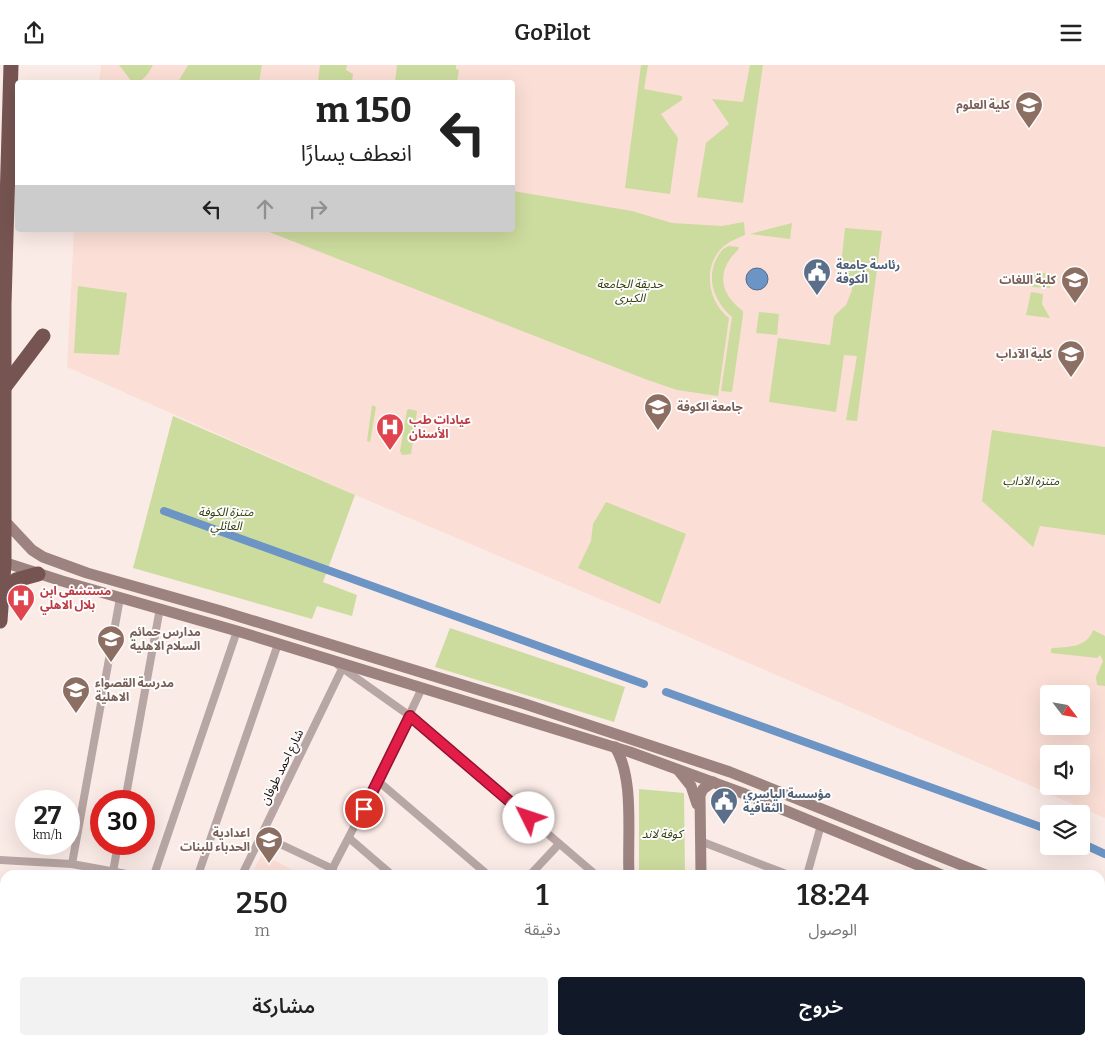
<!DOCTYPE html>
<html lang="ar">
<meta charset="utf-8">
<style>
:root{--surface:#fff;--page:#f2f2f2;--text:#222;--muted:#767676;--accent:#111827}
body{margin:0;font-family:Bitter,"Noto Sans Arabic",serif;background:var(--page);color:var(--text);direction:rtl;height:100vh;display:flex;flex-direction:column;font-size:19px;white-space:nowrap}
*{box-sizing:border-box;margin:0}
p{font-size:16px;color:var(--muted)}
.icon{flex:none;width:28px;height:28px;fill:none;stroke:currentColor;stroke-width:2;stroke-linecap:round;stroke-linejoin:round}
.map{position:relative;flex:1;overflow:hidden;direction:ltr}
.details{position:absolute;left:0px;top:805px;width:1105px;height:175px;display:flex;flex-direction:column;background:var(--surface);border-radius:15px 15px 0 0;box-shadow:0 5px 20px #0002;direction:rtl}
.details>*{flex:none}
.top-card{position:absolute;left:15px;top:15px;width:500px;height:152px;border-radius:5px;box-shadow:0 5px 20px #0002;direction:rtl;background:#fff;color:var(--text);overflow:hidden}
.needle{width:32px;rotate:121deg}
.controls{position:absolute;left:1040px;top:620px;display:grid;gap:10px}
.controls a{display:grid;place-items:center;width:50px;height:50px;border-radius:5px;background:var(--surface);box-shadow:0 5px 20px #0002;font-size:25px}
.speed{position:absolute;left:15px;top:725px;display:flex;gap:10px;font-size:25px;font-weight:700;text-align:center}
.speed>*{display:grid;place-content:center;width:65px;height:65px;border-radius:50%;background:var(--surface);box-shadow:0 5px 20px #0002;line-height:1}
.speed small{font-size:12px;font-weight:400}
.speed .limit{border:8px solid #d22;background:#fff;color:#111}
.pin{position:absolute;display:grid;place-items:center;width:42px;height:42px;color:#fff;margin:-21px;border:2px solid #fff;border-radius:50%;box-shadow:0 1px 5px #0007}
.me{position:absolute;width:55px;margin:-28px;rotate:311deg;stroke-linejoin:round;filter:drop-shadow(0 0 4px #0008)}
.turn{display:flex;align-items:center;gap:18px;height:105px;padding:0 20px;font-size:22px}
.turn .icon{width:65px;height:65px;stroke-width:2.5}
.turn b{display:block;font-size:35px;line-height:42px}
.lanes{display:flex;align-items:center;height:48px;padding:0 20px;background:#0003;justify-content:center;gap:25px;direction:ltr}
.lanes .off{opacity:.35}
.eta{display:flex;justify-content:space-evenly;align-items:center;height:85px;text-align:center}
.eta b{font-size:30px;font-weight:600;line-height:35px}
.action{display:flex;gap:10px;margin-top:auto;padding:10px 20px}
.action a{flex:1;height:58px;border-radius:5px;background:var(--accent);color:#fff;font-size:20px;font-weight:600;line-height:58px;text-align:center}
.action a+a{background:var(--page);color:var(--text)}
header{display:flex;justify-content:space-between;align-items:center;height:65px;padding:0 20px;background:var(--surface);font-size:22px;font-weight:600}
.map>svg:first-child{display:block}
.built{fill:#fbdfd6;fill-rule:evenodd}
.green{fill:#ccdb9e}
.water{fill:#6c94c4;stroke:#536c8c}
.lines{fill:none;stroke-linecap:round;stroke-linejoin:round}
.canal{stroke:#6c94c4;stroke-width:8}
.street{stroke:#b8a6a4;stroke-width:8}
.secondary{stroke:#9c8380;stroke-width:11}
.highway{stroke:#765451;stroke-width:15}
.route-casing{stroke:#92132f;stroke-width:12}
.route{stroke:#e11d48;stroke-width:9}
.labels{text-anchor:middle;stroke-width:4;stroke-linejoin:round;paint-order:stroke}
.education-label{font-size:12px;font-weight:bold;fill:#785e54;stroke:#fcfcfc;text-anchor:end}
.service-label{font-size:12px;font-weight:bold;fill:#4e5e75;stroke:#fcfcfc;text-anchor:start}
.park-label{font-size:12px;font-style:italic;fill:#353e0f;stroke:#fcfcfc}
.health-label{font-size:12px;font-weight:bold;fill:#be3a42;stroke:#fcfcfc;text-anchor:start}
.street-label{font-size:12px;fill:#1a0e0a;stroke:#fcfcfc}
</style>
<header><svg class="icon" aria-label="menu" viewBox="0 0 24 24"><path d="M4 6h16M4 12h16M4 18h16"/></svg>GoPilot<svg class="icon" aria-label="share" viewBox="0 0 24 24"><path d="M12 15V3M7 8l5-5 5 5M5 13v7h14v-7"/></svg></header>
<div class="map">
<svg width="1105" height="980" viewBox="0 0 1105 980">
<rect width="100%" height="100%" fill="#fbebe6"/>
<!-- built -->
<g class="built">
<path d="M101,0H1105V753L659,559L355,430L67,302L74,165H512V18L99,17ZM1049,629H1081V661H1049ZM1049,689H1081V721H1049Z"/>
<path d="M262,789L302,810H251Z"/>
</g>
<!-- green -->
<g class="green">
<path d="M119,0H153C148,9 143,18 132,17Z"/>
<path d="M188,0H262L259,17H178Z"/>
<path d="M320,0H347L346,5L353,9L352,17H318Z"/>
<path d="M397,0H456V4L459,5L457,17H395Z"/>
<path d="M641,0H648L644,24L682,31V35L661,49L678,73L670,129L625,123Z"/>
<path d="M750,0H763L743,138L697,132L706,78L729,59L712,34L743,37Z"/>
<path d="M513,126L632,146L672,158L722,161L744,157L745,170C738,173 730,176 724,181C702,200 707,236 729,253L718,331L677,325L645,314L264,165H512Z"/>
<path d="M792,158L790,174L750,169Z"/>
<path d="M845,163L882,166L857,356L846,355L857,291L844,290L836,347L769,337L778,273L830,280L834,251L846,240L852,225L851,215L841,200Z"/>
<path d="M729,181L739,182C738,187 733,189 730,194C716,214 725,233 743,246V250L732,327L721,326L732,252C714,236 705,213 718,191C721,186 723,183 729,181Z"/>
<path d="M1035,207L1052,209L1050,223L1032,222Z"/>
<path d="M78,221L127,228L119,290L74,288Z"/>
<path d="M1031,227L1043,229L1042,239L1050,253L1026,250Z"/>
<path d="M759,247L779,249L777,270L756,268Z"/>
<path d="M372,340L376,342L370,377L367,376Z"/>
<path d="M409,344L417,346L411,389L402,390L400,386L407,345Z"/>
<path d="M173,351L355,430L323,517L357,530L352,551L317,541L312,554L133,503Z"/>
<path d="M992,365L1105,382V470L1040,461L1033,482L982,436Z"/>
<path d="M606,437L686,469L660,539L578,503L591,476L593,459Z"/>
<path d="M450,563L625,622L614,657L435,602Z"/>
<path d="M1093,565L1105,571V621L1097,620L1096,612L1103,596L1100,590L1097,593L1051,588V585L1052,583C1067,582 1087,583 1093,565Z"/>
<path d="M639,724L684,728L685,810H639Z"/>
<rect x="640" y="975" width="49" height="5"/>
</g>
<!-- water -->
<circle class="water" cx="757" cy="214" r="11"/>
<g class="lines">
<!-- canal -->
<g class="canal">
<path d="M164,446L644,619"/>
<path d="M666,627L1049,765"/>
<path d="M1081,778L1105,789"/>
</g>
<!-- street -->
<g class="street">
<path d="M338,600L410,651L596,810"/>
<path d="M378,716L488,810"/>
<path d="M125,736L160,543"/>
<path d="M261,770L333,804"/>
<path d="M349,773L392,810"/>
<path d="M700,776L789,810"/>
<path d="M0,795L72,799L132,810"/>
<path d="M72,799L120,533"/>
<path d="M113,807L118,779"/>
<path d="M154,810L237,566"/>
<path d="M198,810L278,579"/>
<path d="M242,810L342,604"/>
<path d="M329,810L378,716L422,623"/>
<path d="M530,810L559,779"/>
<path d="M807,810L821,760"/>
<path d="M0,852L5,853"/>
<path d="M1100,939L1105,941"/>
<path d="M220,975L223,980"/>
<path d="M259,975L262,980"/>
<path d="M378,975L382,980"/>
<path d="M453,975V980"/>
<path d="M508,975V980"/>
<path d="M815,975V980"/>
<path d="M867,975V980"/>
<path d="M920,975V980"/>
<path d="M972,975V980"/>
<path d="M1074,975V980"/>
<path d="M89,980L90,975"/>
<path d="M162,980L165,975"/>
<path d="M332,980L337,975"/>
<path d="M541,980L593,975"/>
<path d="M764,980V975"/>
<path d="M1024,980V975"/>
</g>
<!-- secondary -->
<g class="secondary">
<path d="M3,454L32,485L43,492L87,508L221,546L525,639L730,707L986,810"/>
<path d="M0,496L62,516L237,566L630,687L745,729L942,810"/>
<path d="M615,682C635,713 627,772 629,810"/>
<path d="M679,706L691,721L697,739"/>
<path d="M701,810L700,730L703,724L713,717"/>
<path d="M1100,859L1105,861"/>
<path d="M1100,879L1105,882"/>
<path d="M629,975V980"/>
<path d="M704,975V980"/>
</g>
<!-- highway -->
<g class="highway">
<path d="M3,324L43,271"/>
<path d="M2,533L16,515L38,509"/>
<path d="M0,556L4,499V239L11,0"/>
</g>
</g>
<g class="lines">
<!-- route casing -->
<g class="route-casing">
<path id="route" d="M364,744L410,651L529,753"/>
</g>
<!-- route -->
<use href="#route" class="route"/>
</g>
<!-- icons -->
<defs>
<g id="university-pin" transform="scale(1.4375)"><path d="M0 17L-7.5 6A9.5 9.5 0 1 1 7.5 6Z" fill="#8d6e63" stroke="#fcfcfc"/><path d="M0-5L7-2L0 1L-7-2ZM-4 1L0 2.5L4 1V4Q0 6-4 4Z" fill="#fff"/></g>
<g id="civic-pin" transform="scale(1.4375)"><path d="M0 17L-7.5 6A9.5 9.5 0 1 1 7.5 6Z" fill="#5c6f8a" stroke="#fcfcfc"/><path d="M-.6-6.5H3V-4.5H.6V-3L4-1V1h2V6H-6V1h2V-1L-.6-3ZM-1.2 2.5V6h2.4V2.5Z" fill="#fff"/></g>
<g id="hospital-pin" transform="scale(1.4375)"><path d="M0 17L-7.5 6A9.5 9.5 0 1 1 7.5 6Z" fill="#e0444e" stroke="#fcfcfc"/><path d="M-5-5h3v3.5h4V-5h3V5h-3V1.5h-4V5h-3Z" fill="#fff"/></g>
<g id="school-pin" transform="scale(1.4375)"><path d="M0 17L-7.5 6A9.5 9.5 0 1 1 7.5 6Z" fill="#8d6e63" stroke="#fcfcfc"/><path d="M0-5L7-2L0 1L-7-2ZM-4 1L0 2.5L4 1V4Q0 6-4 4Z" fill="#fff"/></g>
</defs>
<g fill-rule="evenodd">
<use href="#university-pin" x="1029" y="40"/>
<use href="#civic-pin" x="817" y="207"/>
<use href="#university-pin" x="1075" y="215"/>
<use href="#university-pin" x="1071" y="289"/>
<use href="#university-pin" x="658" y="342"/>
<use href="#hospital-pin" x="390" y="362"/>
<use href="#hospital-pin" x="21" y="533"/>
<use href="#school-pin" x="111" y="574"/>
<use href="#school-pin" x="76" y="625"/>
<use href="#civic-pin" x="724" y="736"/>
<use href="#school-pin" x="269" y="775"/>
</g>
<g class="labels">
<!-- education labels -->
<g class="education-label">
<text x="1010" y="44">كلية العلوم</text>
<text x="1056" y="219">كلبة اللغات</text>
<text x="1052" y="293">كلية الآداب</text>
<text x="677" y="346" text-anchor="start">جامعة الكوفة</text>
<text x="130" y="571" text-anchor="start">مدارس حمائم<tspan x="130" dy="14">السلام الاهلية</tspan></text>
<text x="95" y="622" text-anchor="start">مدرسة القصواء<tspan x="95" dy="14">الاهلية</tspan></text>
<text x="250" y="772">اعدادية<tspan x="250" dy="14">الحدباء للبنات</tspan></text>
</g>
<!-- service labels -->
<g class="service-label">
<text x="836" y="204">رئاسة جامعة<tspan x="836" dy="14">الكوفة</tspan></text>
<text x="743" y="733">مؤسسة الياسري<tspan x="743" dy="14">الثقافية</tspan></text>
</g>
<!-- park labels -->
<g class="park-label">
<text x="630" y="223">حديقة الجامعة<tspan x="630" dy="14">الكبرى</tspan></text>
<text x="1031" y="420">متنزه الآداب</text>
<text x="226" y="451">متنزة الكوفة<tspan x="226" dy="14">العائلي</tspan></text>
<text x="662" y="773">كوفة لاند</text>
</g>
<!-- health labels -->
<g class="health-label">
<text x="409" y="359">عيادات طب<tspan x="409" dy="14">الأسنان</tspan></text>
<text x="40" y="530">مستشفى ابن<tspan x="40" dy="14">بلال الاهلي</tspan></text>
</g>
<!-- street labels -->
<g class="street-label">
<text transform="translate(282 702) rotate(-64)" y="4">شارع احمد طوفان</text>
</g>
</g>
</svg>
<div class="controls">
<a><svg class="needle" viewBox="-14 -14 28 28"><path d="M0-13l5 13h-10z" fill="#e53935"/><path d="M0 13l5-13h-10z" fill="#767676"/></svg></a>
<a><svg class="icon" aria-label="sound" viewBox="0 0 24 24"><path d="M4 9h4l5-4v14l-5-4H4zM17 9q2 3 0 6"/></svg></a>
<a><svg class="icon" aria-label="layers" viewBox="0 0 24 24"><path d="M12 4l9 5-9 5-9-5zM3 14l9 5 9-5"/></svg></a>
</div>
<div class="speed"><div>27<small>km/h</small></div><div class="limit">30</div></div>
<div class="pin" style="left:364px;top:744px;background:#d93025"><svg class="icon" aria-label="arrive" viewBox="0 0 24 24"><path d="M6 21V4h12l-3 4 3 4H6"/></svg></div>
<svg class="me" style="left:529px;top:753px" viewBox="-20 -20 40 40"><circle r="19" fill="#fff"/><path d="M0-13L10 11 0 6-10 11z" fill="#e11d48"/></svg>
<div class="top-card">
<div class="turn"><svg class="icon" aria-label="left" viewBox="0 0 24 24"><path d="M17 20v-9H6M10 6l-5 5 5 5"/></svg><div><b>150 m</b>انعطف يسارًا</div></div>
<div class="lanes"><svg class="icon" aria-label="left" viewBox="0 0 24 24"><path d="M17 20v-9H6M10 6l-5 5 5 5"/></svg><svg class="icon off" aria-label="ahead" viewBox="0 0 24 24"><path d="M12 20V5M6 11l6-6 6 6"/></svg><svg class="icon off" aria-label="right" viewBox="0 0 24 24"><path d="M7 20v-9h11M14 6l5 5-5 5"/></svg></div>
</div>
<section class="details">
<div class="eta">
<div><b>18:24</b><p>الوصول</p></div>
<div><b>1</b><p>دقيقة</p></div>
<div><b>250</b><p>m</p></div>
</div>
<div class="action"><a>خروج</a><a>مشاركة</a></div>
</section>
</div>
